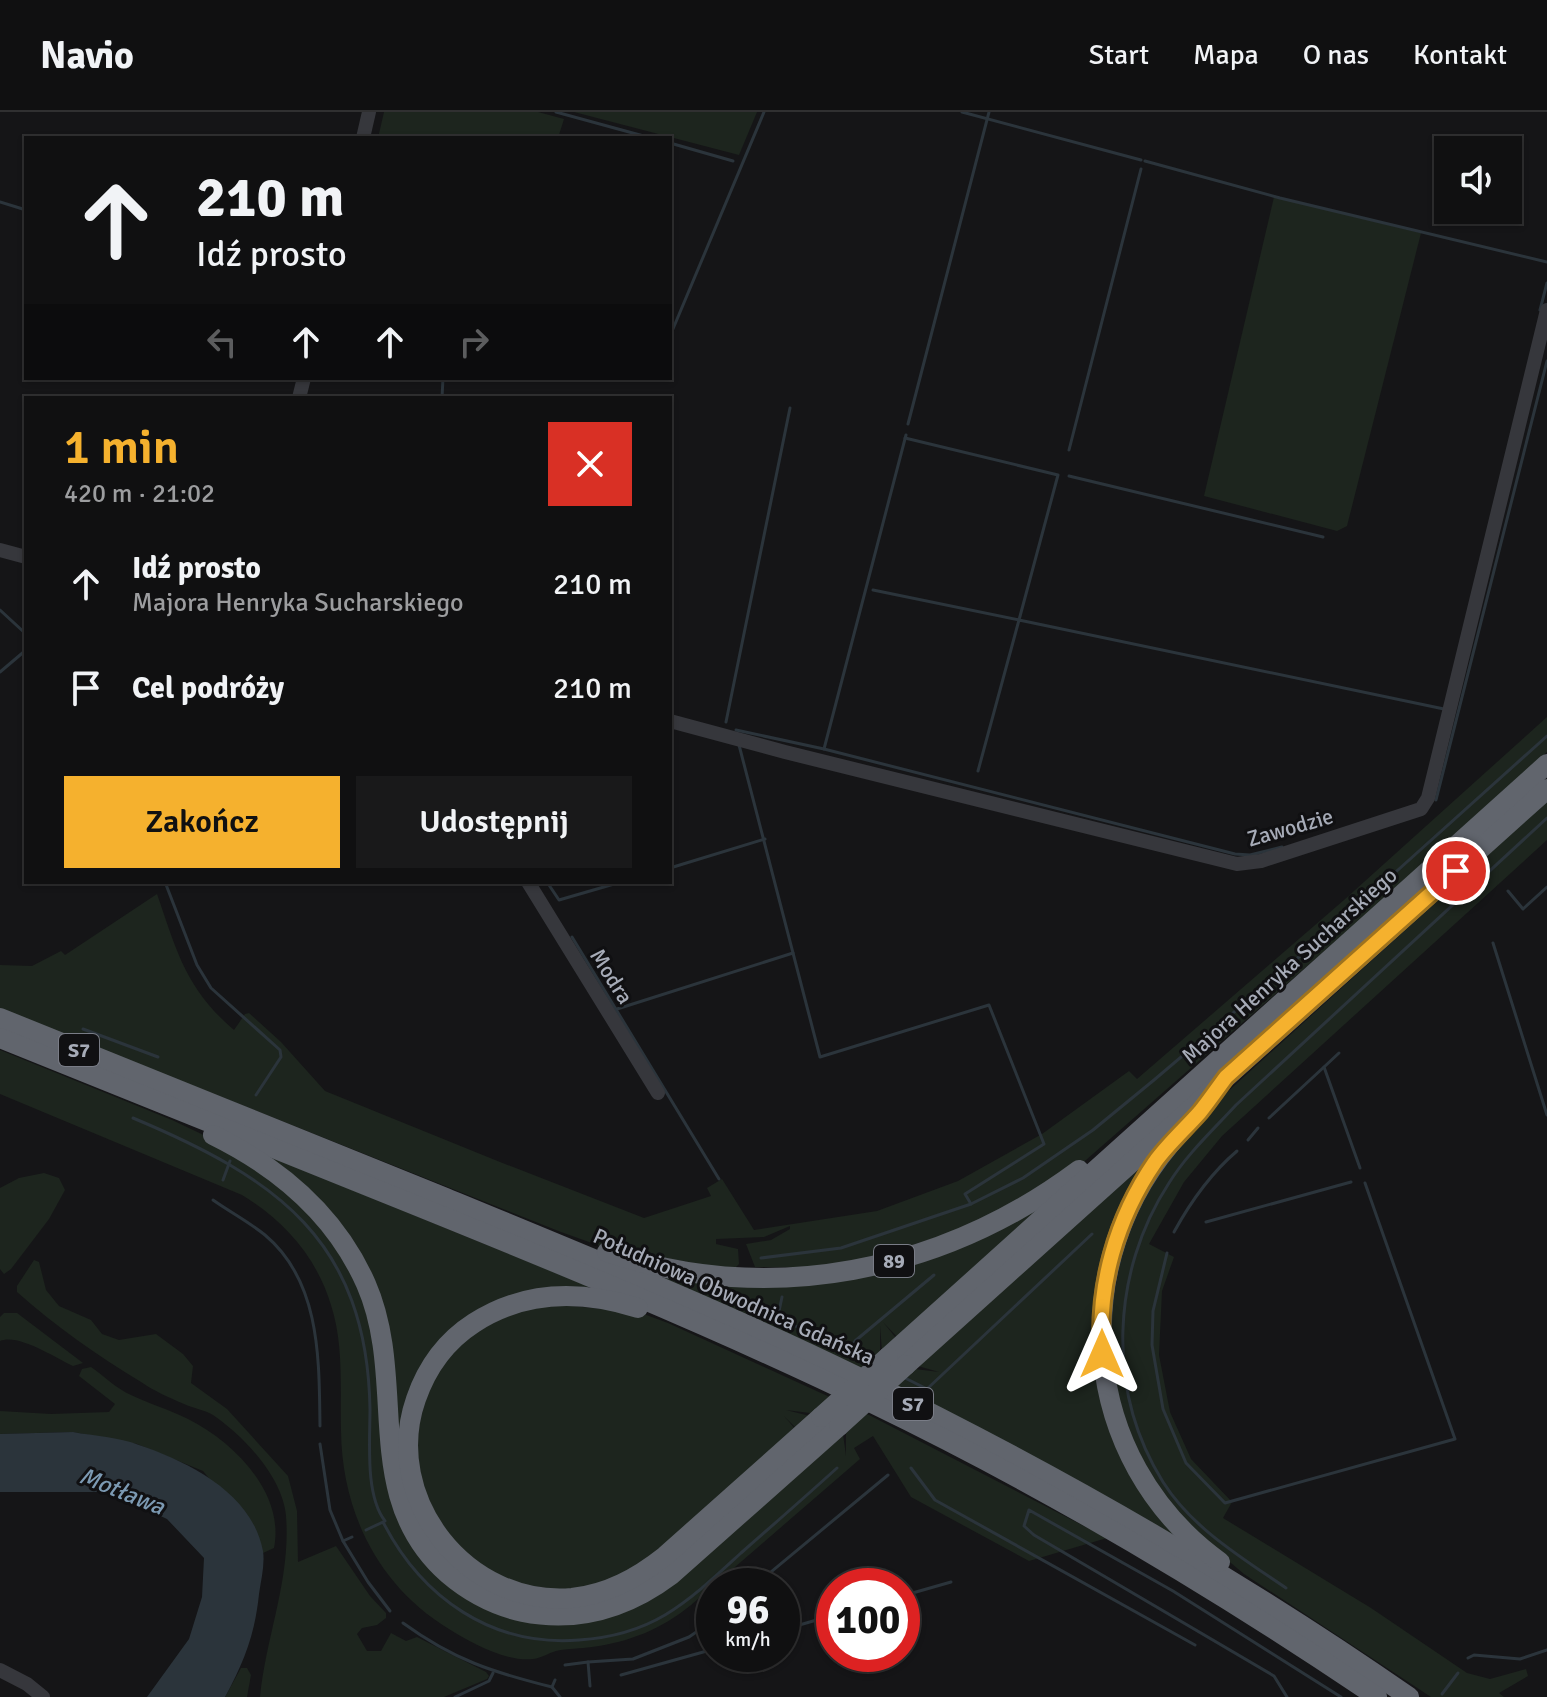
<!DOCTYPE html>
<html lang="pl">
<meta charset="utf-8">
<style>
:root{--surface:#101011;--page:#19191a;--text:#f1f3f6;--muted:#9c9d9f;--line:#303031;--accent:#f5b12e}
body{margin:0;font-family:Signika,sans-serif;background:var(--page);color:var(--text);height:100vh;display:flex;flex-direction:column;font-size:30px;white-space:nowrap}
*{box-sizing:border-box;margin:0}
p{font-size:26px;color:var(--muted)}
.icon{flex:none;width:44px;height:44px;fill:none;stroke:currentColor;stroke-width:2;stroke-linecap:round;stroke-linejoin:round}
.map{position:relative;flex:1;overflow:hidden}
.sheet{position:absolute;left:24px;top:284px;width:648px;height:488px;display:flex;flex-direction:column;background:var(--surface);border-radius:0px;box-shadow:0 2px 6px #0004,0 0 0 2px var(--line)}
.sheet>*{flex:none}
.hud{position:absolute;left:24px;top:24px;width:648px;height:244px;border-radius:0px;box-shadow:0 2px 6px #0004,0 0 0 2px var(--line);background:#101011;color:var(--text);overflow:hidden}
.tools{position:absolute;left:1434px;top:24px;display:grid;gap:16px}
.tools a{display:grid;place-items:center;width:88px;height:88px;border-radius:0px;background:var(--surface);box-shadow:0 2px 6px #0004,0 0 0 2px var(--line);font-size:40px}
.speed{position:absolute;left:696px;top:1456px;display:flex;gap:16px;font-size:40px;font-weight:700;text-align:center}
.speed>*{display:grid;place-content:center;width:104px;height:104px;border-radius:50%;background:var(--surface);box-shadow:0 2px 6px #0004,0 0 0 2px var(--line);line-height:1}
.speed small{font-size:20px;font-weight:400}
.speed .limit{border:12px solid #d22;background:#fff;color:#111}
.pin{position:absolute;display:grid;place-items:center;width:68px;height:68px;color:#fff;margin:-34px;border:4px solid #fff;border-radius:50%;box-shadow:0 2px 8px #0007}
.me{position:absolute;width:88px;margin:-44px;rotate:0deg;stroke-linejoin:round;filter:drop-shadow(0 0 6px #0008)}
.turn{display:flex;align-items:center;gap:28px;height:168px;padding:0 40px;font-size:36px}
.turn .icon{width:104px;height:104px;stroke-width:2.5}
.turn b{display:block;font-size:56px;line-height:68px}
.lanes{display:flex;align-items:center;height:76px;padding:0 40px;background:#0003;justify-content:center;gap:40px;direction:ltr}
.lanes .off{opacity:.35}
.round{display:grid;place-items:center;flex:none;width:84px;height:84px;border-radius:0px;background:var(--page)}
.overview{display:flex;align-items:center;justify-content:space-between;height:136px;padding:0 40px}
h1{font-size:48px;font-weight:600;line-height:60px;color:var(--accent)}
.primary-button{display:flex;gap:16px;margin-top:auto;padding:16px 40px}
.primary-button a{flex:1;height:92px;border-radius:0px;background:var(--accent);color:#111;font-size:32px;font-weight:600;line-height:92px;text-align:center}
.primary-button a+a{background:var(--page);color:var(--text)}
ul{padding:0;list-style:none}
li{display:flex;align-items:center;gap:24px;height:104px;padding:0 40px}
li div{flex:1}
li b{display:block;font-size:30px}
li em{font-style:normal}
header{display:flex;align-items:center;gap:48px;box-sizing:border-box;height:112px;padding:0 40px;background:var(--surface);border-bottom:2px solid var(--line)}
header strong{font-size:38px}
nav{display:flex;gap:44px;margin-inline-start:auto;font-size:28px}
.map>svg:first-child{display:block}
.green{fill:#1d251e}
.water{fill:#2b343b}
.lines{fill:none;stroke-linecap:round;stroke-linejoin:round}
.stream{stroke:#2b343b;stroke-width:3}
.minor{stroke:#36373c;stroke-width:14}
.highway{stroke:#61656d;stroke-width:20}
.highway-bridge{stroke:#61656d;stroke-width:20}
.route-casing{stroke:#9f731e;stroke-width:20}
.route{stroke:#f5b12e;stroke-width:14}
.labels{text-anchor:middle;stroke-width:6;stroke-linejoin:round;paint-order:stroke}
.shield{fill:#101012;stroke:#797c86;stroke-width:2}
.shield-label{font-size:20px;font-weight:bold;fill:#a6abb7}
.street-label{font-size:22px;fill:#a6abb7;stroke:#101012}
.water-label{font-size:24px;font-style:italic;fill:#7c9ab3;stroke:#101012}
</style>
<header>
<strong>Navio</strong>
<nav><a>Start</a><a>Mapa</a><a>O nas</a><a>Kontakt</a></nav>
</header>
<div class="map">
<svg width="1547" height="1585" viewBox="0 0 1547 1585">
<rect width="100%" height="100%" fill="#151517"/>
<!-- green -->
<g class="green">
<path d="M384,0H538L564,7L558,26H378Z"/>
<path d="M574,0H757L739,43Z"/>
<path d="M1274,85L1421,121L1347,414L1337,419L1204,384Z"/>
<path d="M1547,605V640L1378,792L1086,1048L1059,1068L989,1109L839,1156L755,1155L746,1132L771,1128L790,1117V1114L764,1125L716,1127V1132L738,1137L739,1152L733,1158L603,1135L561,1120L0,897V853L32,854L61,839L65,843L157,782C177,840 186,877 234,918L245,902L249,901L281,930L325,979L500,1050L644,1106L711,1084L707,1076L722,1067L754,1118L877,1099L958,1069L1042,1022L1129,959L1137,967L1344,788Z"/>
<path d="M1547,689V728L1222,1024L1184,1070L1149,1132L1174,1145L1162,1179L1159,1243L1170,1300L1191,1347L1232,1390L1223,1406L1371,1496L1467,1561L1490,1567L1526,1557L1528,1564L1499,1581L1504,1585H1431L1244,1462L1180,1408L1126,1322L1106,1228L1127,1112L1182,1025L1212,994Z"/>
<path d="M0,938L172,1008L214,1028L293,1082L348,1151L371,1208L393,1391L557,1510L843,1322L846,1344V1318L810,1301L786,1298L810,1304L796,1316L784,1304L797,1319L679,1425L613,1469L564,1479L509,1470L459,1439L423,1382L415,1328L431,1268L461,1228L534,1190L641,1201L668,1211L869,1303L1107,1426L1029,1449L911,1385L873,1324L854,1336L860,1347L691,1493C662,1517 629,1530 592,1535C580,1537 568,1536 556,1539C548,1541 542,1546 533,1547C506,1550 471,1531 449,1517C378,1474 342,1400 341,1319C340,1277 344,1233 331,1193C316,1144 284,1109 242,1083L0,982Z"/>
<path d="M1170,1023L1122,1099L1103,1273L1186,1432L641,1155L831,1166L1061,1078L899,1227L883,1210L896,1226L882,1239L880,1214V1239L915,1257L939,1260L918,1254Z"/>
<path d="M271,1045L588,1174V1176C451,1161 349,1301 428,1422C446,1449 472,1470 503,1482C541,1496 583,1495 621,1480C657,1466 684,1436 713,1411C747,1380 782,1349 817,1318L820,1321C788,1350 757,1378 725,1407C651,1474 581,1533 478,1475C439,1453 411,1414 401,1370C393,1335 396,1298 393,1261C386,1175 341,1097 270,1048Z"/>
<path d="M44,1061L59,1066L65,1078L49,1107L11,1157L4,1162L0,1157V1076L19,1066Z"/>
<path d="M34,1148L39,1150L46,1178L59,1194L91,1208L102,1222L119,1228L156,1222L183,1242L193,1254L191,1271L227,1297L288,1364L297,1399L298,1450L336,1434L370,1484L386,1501V1506L377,1513L362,1516L357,1522L367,1539H381L391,1521L406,1529L417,1525L486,1560L489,1564L487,1567L444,1585H260C266,1524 291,1467 286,1404C283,1366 244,1324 213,1303C205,1298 193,1296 184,1292C170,1286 154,1279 141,1270C98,1244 55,1214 17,1180V1174Z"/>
<path d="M4,1201H17L83,1251L73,1254C56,1246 18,1221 0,1229V1205Z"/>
<path d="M91,1255C104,1264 117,1277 131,1283C150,1292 170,1298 188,1307C234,1330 285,1381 274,1436L263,1441L259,1427L203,1359L137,1332L73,1320L0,1322V1299L51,1302L109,1300L115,1292L79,1264L82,1257Z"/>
<path d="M241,1556H247L251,1563L247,1585H225Z"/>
</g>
<!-- water -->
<path class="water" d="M73,1320C94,1324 119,1325 139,1333C189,1350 252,1381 263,1439C265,1453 261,1468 259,1482C255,1522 244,1550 225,1585H147L189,1527L202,1485L204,1446L167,1407L109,1380H0V1322Z"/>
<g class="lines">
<!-- stream -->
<g class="stream">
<path d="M556,0L651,26"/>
<path d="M962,0L1141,48"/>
<path d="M670,31L733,49"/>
<path d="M1145,49L1280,86L1547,150"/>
<path d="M0,90L26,98"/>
<path d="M1540,198L1547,171"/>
<path d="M670,224L764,0"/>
<path d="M442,286L443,266"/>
<path d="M908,312L989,0"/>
<path d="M1069,338L1141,57"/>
<path d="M1069,364L1323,425"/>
<path d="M873,478L1019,508L1058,363L905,326"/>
<path d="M0,498L26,522"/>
<path d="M0,560L26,538"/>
<path d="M726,610L790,296"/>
<path d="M736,618L824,637L906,323"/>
<path d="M739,633L820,945L989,893L1044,1032L965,1082L971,1092"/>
<path d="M824,637L1235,742L1250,743L1282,735"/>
<path d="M978,659L1019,508L1444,597"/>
<path d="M1436,688L1547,249"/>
<path d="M670,756L765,727"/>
<path d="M165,770L197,853L211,876L280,938L281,945L256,983"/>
<path d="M547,770L559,788L621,770"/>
<path d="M1508,779L1523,797L1547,775"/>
<path d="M572,825L719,1067"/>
<path d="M1493,831L1547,1003"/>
<path d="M617,897L793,841"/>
<path d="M83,917L158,945"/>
<path d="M1339,941L1324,955L1360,1056"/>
<path d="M133,1006C276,1066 367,1128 370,1297C370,1330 365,1383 385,1409"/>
<path d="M1269,1006L1324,955"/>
<path d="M1248,1028L1258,1016"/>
<path d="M223,1068L230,1049"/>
<path d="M213,1088C230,1100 249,1110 265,1123C321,1170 319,1248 320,1314"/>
<path d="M1206,1110L1351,1070"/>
<path d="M1174,1120C1191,1089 1210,1062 1237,1039"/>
<path d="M1167,1141L1153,1199L1152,1233L1163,1297L1186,1351L1225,1391L1455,1327L1365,1071"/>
<path d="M761,1146L841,1136L971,1092L1023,1066L1093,1018L1154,968L1339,811L1547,624"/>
<path d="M726,1182L871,1249"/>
<path d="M778,1204L782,1185"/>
<path d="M849,1238L855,1229L934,1163"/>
<path d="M903,1265L927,1277L1092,1122"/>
<path d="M320,1332L330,1398L343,1429"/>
<path d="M911,1356L935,1388L1195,1533"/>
<path d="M366,1418L383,1410C422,1486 492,1535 579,1528C610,1526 638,1519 665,1503C693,1486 717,1463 741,1441C773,1413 805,1385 837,1356"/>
<path d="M352,1425L343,1429L368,1470L390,1499"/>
<path d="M754,1474L888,1363"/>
<path d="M1286,1476C1242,1446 1192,1416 1163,1370C1106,1279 1111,1160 1169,1071C1187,1042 1213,1018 1236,993L1547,706"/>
<path d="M902,1484L951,1470"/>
<path d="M403,1511C454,1548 492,1560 552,1575"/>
<path d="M782,1518L834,1503"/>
<path d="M1468,1546L1474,1543L1520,1547L1547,1538"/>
<path d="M588,1550L633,1547L689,1525L714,1508"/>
<path d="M565,1553L588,1550L590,1574"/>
<path d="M621,1563L714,1537"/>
<path d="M555,1568L552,1575L560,1585"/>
<path d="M1442,1582L1458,1561"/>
<path d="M455,1585L489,1569L493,1561"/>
<path d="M1287,1585L1274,1564L1034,1423L1024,1414L1029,1398L1173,1479L1341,1585"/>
</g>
<!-- minor -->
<g class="minor">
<path d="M363,26L369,0"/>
<path d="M299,286L304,266"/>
<path d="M0,438L26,445"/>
<path d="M670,609L785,640L1237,752L1261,749L1421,697L1428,686L1547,198"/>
<path d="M528,770L658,981"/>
<path d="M0,1558L27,1572L43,1585"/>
</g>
<!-- highway -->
<g class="highway">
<path d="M0,906C149,966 297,1026 446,1086C584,1143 723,1199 858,1265C1049,1358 1235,1464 1409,1585"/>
<path d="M0,926C128,977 257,1030 385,1081C549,1147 713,1214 872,1291C1048,1376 1216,1476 1377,1585"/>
<path d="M1180,1021C1063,1147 1078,1348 1220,1450"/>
<path d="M213,1023C280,1056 335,1102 366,1172C409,1270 359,1384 448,1462C469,1480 496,1494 523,1500C578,1511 627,1496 671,1463L839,1314"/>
<path d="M607,1140C771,1195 942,1160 1079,1058"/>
<path d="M638,1196C581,1178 525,1178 474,1211C446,1229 427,1255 416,1287C381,1387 467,1495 572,1486C608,1482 637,1466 665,1444L821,1305"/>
<path d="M888,1245L1547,652"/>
<path d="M906,1253L1547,677"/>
</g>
<!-- highway-bridge -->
<g class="highway-bridge">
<path d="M821,1305L888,1245"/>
<path d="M839,1314L906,1253"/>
</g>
</g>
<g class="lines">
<!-- route casing -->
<g class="route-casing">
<path id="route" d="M1102,1242C1097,1174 1116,1107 1155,1050C1168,1032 1185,1017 1200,1000C1209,989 1217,977 1226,965L1456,759"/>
</g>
<!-- route -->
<use href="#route" class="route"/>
</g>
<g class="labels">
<!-- shield labels -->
<g class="shield">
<rect x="59" y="922" width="40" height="32" rx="6"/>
<rect x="874" y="1133" width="40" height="32" rx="6"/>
<rect x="893" y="1276" width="40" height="32" rx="6"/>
</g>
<g class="shield-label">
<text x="79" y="945">S7</text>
<text x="894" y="1156">89</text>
<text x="913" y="1299">S7</text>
</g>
<!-- street labels -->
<g class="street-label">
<text transform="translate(1290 715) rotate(-16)" y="8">Zawodzie</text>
<text transform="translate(1289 853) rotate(-42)" y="8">Majora Henryka Sucharskiego</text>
<text transform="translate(612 864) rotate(58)" y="8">Modra</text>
<text transform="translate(734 1184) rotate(24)" y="8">Południowa Obwodnica Gdańska</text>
</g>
<!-- water labels -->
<g class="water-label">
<text transform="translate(122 1379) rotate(22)" y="8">Motława</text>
</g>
</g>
</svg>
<div class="tools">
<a><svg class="icon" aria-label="sound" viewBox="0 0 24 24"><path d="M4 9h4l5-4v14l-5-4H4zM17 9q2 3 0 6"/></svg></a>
</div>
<div class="speed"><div>96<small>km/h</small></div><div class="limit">100</div></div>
<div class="pin" style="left:1456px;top:759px;background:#d93025"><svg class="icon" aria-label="arrive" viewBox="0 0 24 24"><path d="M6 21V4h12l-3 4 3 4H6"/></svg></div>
<svg class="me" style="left:1102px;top:1242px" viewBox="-20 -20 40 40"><path d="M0-17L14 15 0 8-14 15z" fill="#f5b12e" stroke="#fff" stroke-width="4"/></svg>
<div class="hud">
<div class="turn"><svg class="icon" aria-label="ahead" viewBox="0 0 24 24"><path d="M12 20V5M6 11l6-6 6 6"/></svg><div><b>210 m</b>Idź prosto</div></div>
<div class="lanes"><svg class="icon off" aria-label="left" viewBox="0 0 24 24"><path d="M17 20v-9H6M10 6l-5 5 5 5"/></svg><svg class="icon" aria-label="ahead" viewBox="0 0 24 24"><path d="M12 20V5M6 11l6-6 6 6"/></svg><svg class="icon" aria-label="ahead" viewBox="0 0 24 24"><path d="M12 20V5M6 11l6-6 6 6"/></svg><svg class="icon off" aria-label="right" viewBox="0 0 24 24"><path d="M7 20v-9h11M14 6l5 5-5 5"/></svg></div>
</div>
<section class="sheet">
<div class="overview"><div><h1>1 min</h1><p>420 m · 21:02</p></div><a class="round" style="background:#d93025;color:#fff"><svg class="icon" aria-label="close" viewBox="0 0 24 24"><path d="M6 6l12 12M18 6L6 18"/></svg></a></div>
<ul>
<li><svg class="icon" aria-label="ahead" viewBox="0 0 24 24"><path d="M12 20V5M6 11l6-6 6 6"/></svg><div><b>Idź prosto</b><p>Majora Henryka Sucharskiego</p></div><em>210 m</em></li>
<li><svg class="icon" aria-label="arrive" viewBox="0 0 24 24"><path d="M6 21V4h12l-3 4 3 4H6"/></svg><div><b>Cel podróży</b></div><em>210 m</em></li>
</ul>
<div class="primary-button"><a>Zakończ</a><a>Udostępnij</a></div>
</section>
</div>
